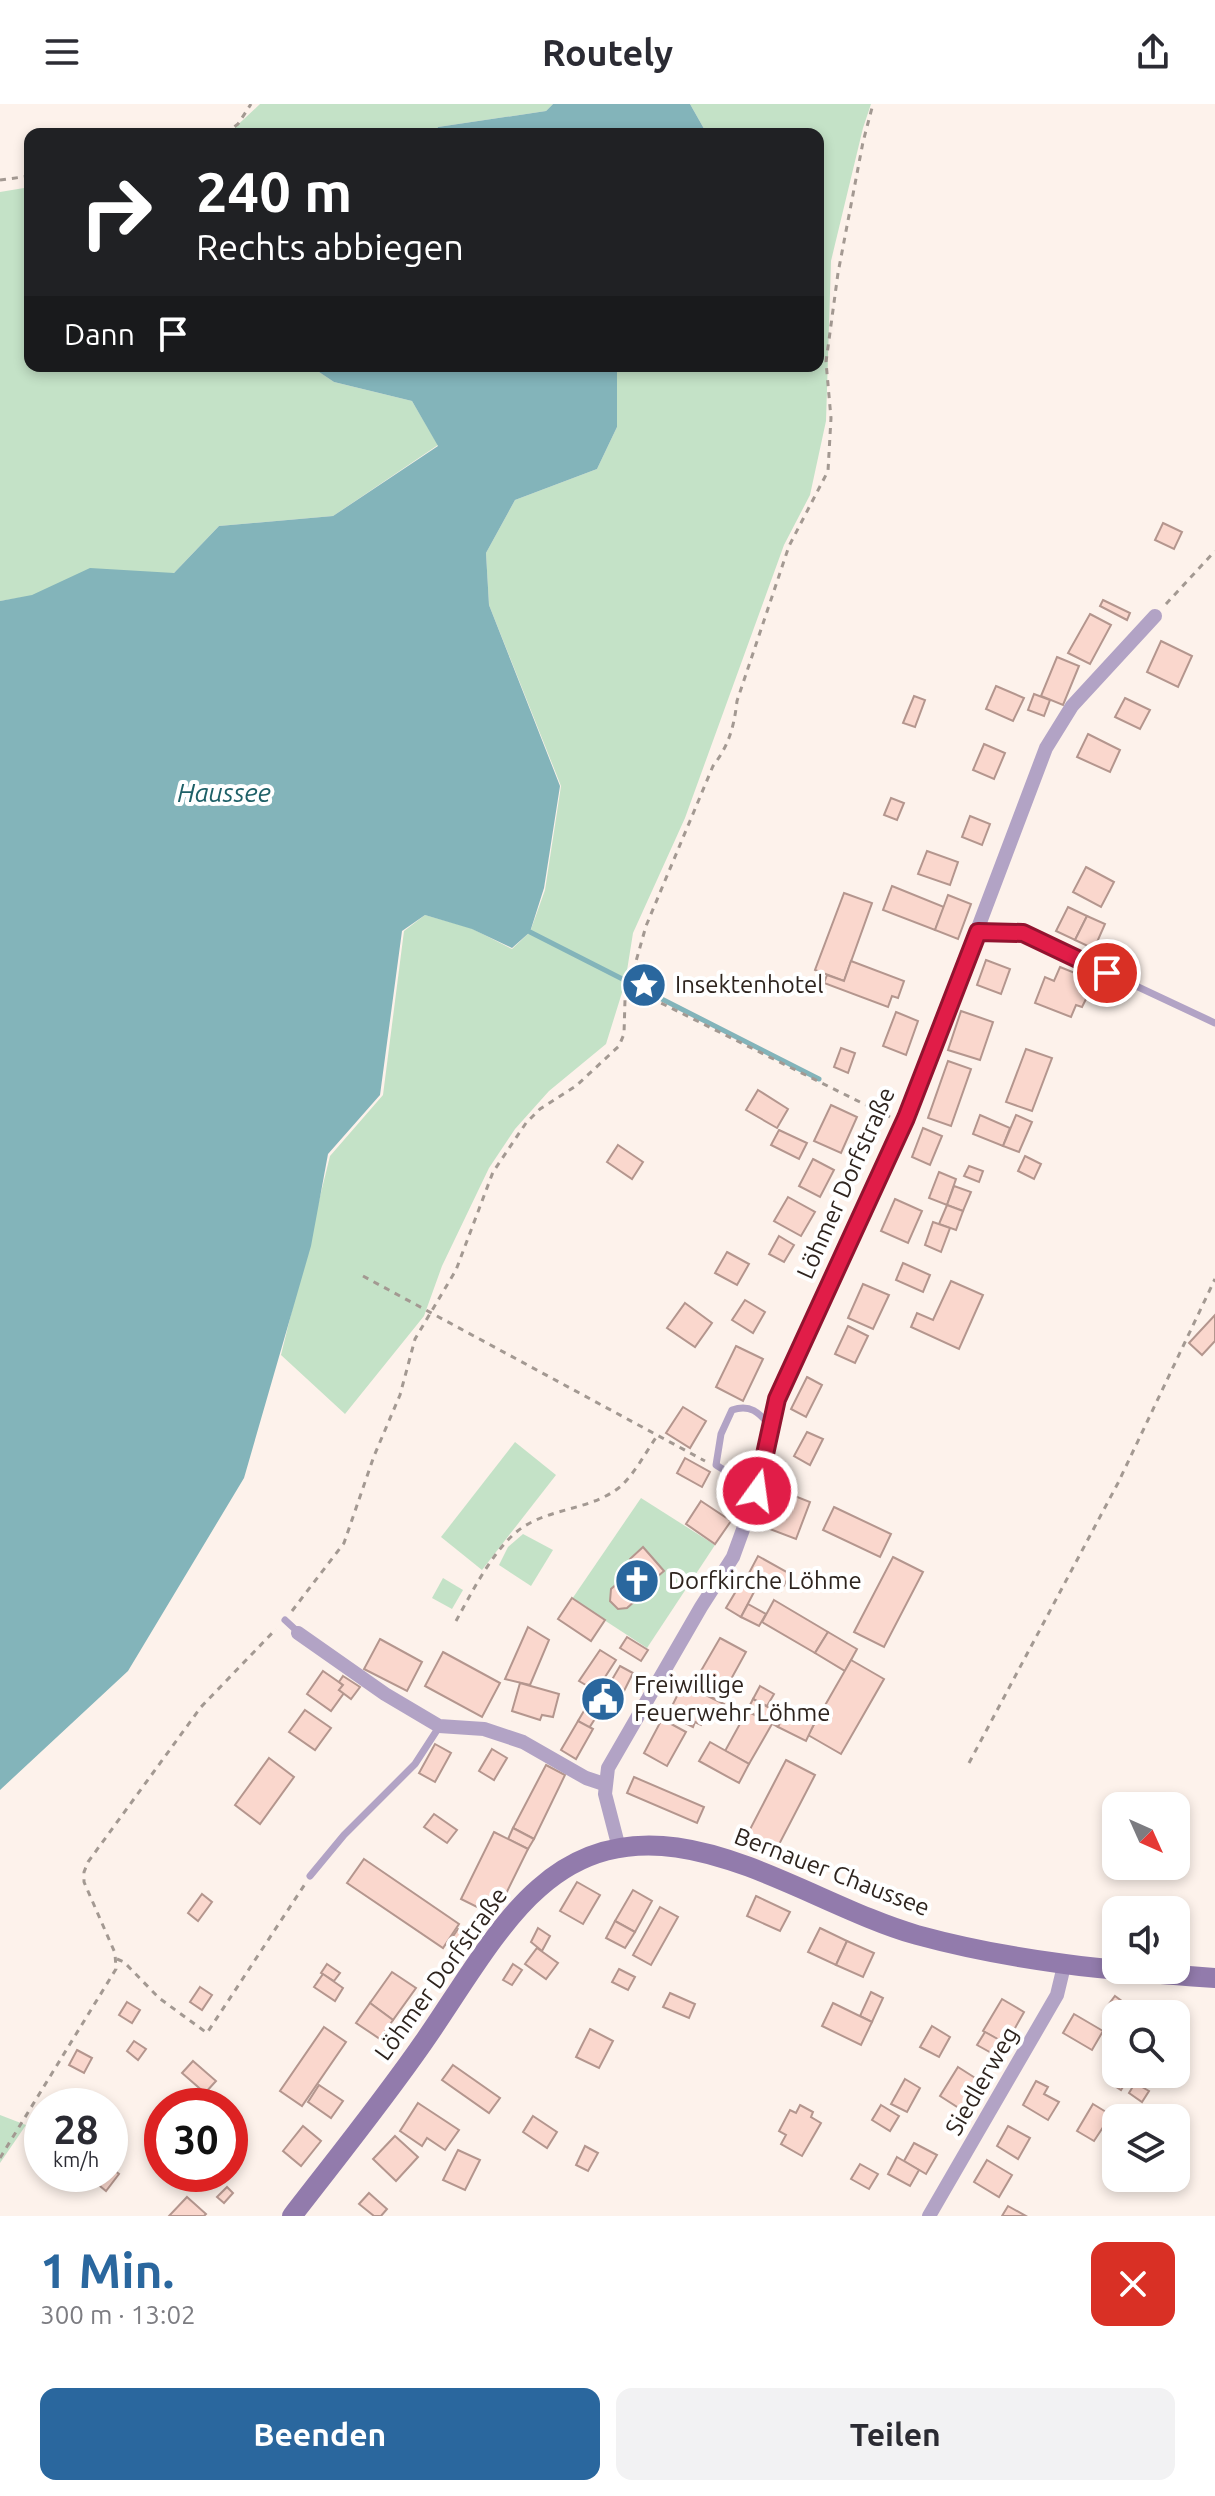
<!DOCTYPE html>
<html lang="de">
<meta charset="utf-8">
<style>
:root{--surface:#fff;--page:#f2f2f3;--text:#2b2b33;--muted:#7c7c81;--accent:#2a679e}
body{margin:0;font-family:Ubuntu,sans-serif;background:var(--page);color:var(--text);height:100vh;display:flex;flex-direction:column;font-size:30px;white-space:nowrap}
*{box-sizing:border-box;margin:0}
p{font-size:26px;color:var(--muted)}
.icon{flex:none;width:44px;height:44px;fill:none;stroke:currentColor;stroke-width:2;stroke-linecap:round;stroke-linejoin:round}
.map{position:relative;height:2112px;overflow:hidden}
.drawer{display:flex;flex-direction:column;background:var(--surface);flex:1}
.drawer>*{flex:none}
.top-card{position:absolute;left:24px;top:24px;width:800px;height:244px;border-radius:16px;box-shadow:0 4px 12px #0003;background:#202124;color:#fff;overflow:hidden}
.needle{width:52px;rotate:135deg}
.tools{position:absolute;left:1102px;top:1688px;display:grid;gap:16px}
.tools a{display:grid;place-items:center;width:88px;height:88px;border-radius:16px;background:var(--surface);box-shadow:0 4px 12px #0003;font-size:40px}
.speed{position:absolute;left:24px;top:1984px;display:flex;gap:16px;font-size:40px;font-weight:700;text-align:center}
.speed>*{display:grid;place-content:center;width:104px;height:104px;border-radius:50%;background:var(--surface);box-shadow:0 4px 12px #0003;line-height:1}
.speed small{font-size:20px;font-weight:400}
.speed .limit{border:12px solid #d22;background:#fff;color:#111}
.pin{position:absolute;display:grid;place-items:center;width:68px;height:68px;color:#fff;margin:-34px;border:4px solid #fff;border-radius:50%;box-shadow:0 2px 8px #0007}
.me{position:absolute;width:88px;margin:-44px;rotate:14deg;stroke-linejoin:round;filter:drop-shadow(0 0 6px #0008)}
.turn{display:flex;align-items:center;gap:28px;height:168px;padding:0 40px;font-size:36px}
.turn .icon{width:104px;height:104px;stroke-width:2.5}
.turn b{display:block;font-size:56px;line-height:68px}
.then{display:flex;align-items:center;height:76px;padding:0 40px;background:#0003;gap:16px;font-size:30px}
.round{display:grid;place-items:center;flex:none;width:84px;height:84px;border-radius:16px;background:var(--page)}
.summary{display:flex;align-items:center;justify-content:space-between;height:136px;padding:0 40px}
h1{font-size:48px;font-weight:700;line-height:60px;color:var(--accent)}
.action{display:flex;gap:16px;margin-top:auto;padding:16px 40px}
.action a{flex:1;height:92px;border-radius:16px;background:var(--accent);color:#fff;font-size:32px;font-weight:700;line-height:92px;text-align:center}
.action a+a{background:var(--page);color:var(--text)}
header{display:flex;justify-content:space-between;align-items:center;height:104px;padding:0 40px;background:var(--surface);font-size:36px;font-weight:700}
.map>svg:first-child{display:block}
.green{fill:#c4e2c7}
.water{fill:#83b4ba}
.lines{fill:none;stroke-linecap:round;stroke-linejoin:round}
.stream{stroke:#83b4ba;stroke-width:5}
.building{fill:#fad7cd;stroke:#b4968e;stroke-width:2}
.path{stroke:#a39992;stroke-width:3;stroke-dasharray:6 6;stroke-linecap:butt}
.service{stroke:#b2a3c5;stroke-width:7}
.minor{stroke:#b2a3c5;stroke-width:14}
.secondary{stroke:#927bac;stroke-width:20}
.route-casing{stroke:#92132f;stroke-width:20}
.route{stroke:#e11d48;stroke-width:14}
.labels{text-anchor:middle;stroke-width:8;stroke-linejoin:round;paint-order:stroke}
.poi-label{font-size:24px;fill:#2e241e;stroke:#fff;text-anchor:start}
.street-label{font-size:24px;fill:#2e241e;stroke:#fff}
.water-label{font-size:26px;font-style:italic;fill:#1e6067;stroke:#fff}
</style>
<header><svg class="icon" aria-label="menu" viewBox="0 0 24 24"><path d="M4 6h16M4 12h16M4 18h16"/></svg>Routely<svg class="icon" aria-label="share" viewBox="0 0 24 24"><path d="M12 15V3M7 8l5-5 5 5M5 13v7h14v-7"/></svg></header>
<div class="map">
<svg width="1215" height="2112" viewBox="0 0 1215 2112">
<rect width="100%" height="100%" fill="#fdf2eb"/>
<!-- green -->
<g class="green">
<path d="M260,0H553L546,7L438,23L434,30H228Z"/>
<path d="M690,0H871L863,24L831,157L826,317L810,391L784,441L685,714L633,829L625,879L606,940L549,987L515,1025L489,1064L442,1162L424,1212L345,1310L281,1251L330,1052L383,991L404,827L425,811L471,824L512,845L530,828L545,786L561,682L489,501L486,449L515,396L597,365L617,323V262H818V30H707Z"/>
<path d="M30,83V262H310L334,278L412,297L438,341L333,412L219,422L174,469L0,497V88Z"/>
<path d="M515,1338L556,1371L482,1466L441,1433Z"/>
<path d="M641,1394L715,1441L647,1544L572,1495Z"/>
<path d="M523,1430L553,1446L531,1482L499,1461L508,1443Z"/>
<path d="M443,1474L463,1486L452,1505L432,1494Z"/>
<path d="M0,2011L26,2021L0,2059Z"/>
</g>
<!-- water -->
<g class="water">
<path d="M553,0H690L707,30H434L438,23L546,7Z"/>
<path d="M310,262H617V323L597,365L515,396L486,449L489,501L560,682L544,784L530,828L512,844L472,825L425,811L402,827L380,991L328,1050L311,1142L244,1374L128,1567L0,1686V497L32,491L90,464L174,469L219,422L333,412L438,342L412,297L334,278Z"/>
</g>
<g class="lines">
<!-- stream -->
<path class="stream" d="M530,828L819,975"/>
</g>
<!-- building -->
<g class="building">
<path d="M1163,419L1182,428L1174,445L1155,436Z"/>
<path d="M1103,496L1130,509L1127,516L1100,502Z"/>
<path d="M1090,510L1111,521L1090,560L1068,549Z"/>
<path d="M1161,537L1192,552L1178,583L1147,568Z"/>
<path d="M1057,553L1079,562L1063,601L1041,592Z"/>
<path d="M996,582L1024,594L1013,617L986,605Z"/>
<path d="M1034,590L1050,596L1044,612L1028,606Z"/>
<path d="M914,592L925,596L915,623L903,619Z"/>
<path d="M1125,594L1150,606L1140,625L1115,613Z"/>
<path d="M1088,630L1120,646L1110,668L1077,653Z"/>
<path d="M984,640L1005,649L994,675L973,666Z"/>
<path d="M891,694L904,699L897,716L884,711Z"/>
<path d="M970,712L990,720L982,741L962,733Z"/>
<path d="M927,747L958,758L950,781L918,770Z"/>
<path d="M1086,763L1114,778L1101,803L1073,788Z"/>
<path d="M892,782L944,803L935,826L883,806Z"/>
<path d="M844,789L872,799L844,877L815,866Z"/>
<path d="M948,791L971,800L958,835L935,826Z"/>
<path d="M1068,803L1087,812L1075,836L1056,827Z"/>
<path d="M1087,812L1105,820L1094,845L1075,836Z"/>
<path d="M986,856L1010,865L1001,890L977,881Z"/>
<path d="M851,857L904,877L898,894L892,892L888,903L824,879L827,871L844,877Z"/>
<path d="M1060,863L1085,873L1080,886L1089,889L1082,903L1076,901L1071,913L1035,899L1045,873L1054,877Z"/>
<path d="M961,907L993,918L980,956L948,946Z"/>
<path d="M896,908L918,917L906,951L883,942Z"/>
<path d="M841,944L855,949L848,969L834,963Z"/>
<path d="M1026,945L1052,954L1032,1007L1006,998Z"/>
<path d="M948,957L971,965L951,1022L928,1014Z"/>
<path d="M758,986L788,1005L777,1024L746,1006Z"/>
<path d="M831,1001L857,1013L841,1049L814,1037Z"/>
<path d="M980,1011L1010,1024L1003,1042L973,1030Z"/>
<path d="M1016,1011L1032,1018L1019,1048L1003,1042Z"/>
<path d="M923,1024L942,1032L930,1061L912,1053Z"/>
<path d="M779,1026L807,1039L799,1055L771,1041Z"/>
<path d="M618,1041L643,1058L632,1075L607,1058Z"/>
<path d="M1025,1052L1041,1060L1034,1075L1018,1067Z"/>
<path d="M813,1055L834,1066L820,1093L799,1082Z"/>
<path d="M969,1062L983,1067L979,1078L964,1072Z"/>
<path d="M939,1068L956,1075L947,1101L929,1094Z"/>
<path d="M954,1082L971,1088L963,1107L947,1101Z"/>
<path d="M788,1093L815,1108L801,1132L774,1117Z"/>
<path d="M895,1095L922,1107L908,1139L881,1127Z"/>
<path d="M947,1101L963,1107L956,1126L939,1120Z"/>
<path d="M933,1118L950,1124L941,1148L925,1141Z"/>
<path d="M779,1132L794,1141L784,1158L769,1150Z"/>
<path d="M727,1148L749,1160L737,1181L715,1169Z"/>
<path d="M903,1159L930,1171L923,1188L896,1176Z"/>
<path d="M951,1177L983,1191L959,1245L911,1223L917,1209L933,1216Z"/>
<path d="M863,1180L889,1191L873,1225L848,1214Z"/>
<path d="M745,1196L765,1208L753,1229L732,1216Z"/>
<path d="M685,1199L712,1219L695,1243L667,1224Z"/>
<path d="M1215,1211V1237L1202,1251L1189,1239Z"/>
<path d="M848,1222L868,1232L855,1259L835,1250Z"/>
<path d="M736,1242L763,1255L743,1297L716,1283Z"/>
<path d="M807,1273L822,1281L806,1313L791,1305Z"/>
<path d="M683,1303L706,1317L690,1344L666,1329Z"/>
<path d="M807,1328L823,1335L810,1361L794,1352Z"/>
<path d="M685,1354L710,1368L702,1383L677,1369Z"/>
<path d="M782,1387L810,1398L796,1435L767,1424Z"/>
<path d="M701,1397L731,1417L715,1440L686,1420Z"/>
<path d="M834,1403L891,1430L880,1453L823,1426Z"/>
<path d="M643,1443L664,1467L651,1478L630,1455Z"/>
<path d="M758,1452L790,1470L781,1487L749,1469Z"/>
<path d="M893,1453L923,1468L884,1543L854,1528Z"/>
<path d="M637,1462L653,1481L627,1504L618,1505L610,1497L611,1485Z"/>
<path d="M742,1477L755,1486L741,1513L726,1504Z"/>
<path d="M572,1494L605,1516L591,1537L558,1515Z"/>
<path d="M774,1496L828,1528L815,1549L762,1518Z"/>
<path d="M748,1500L766,1510L759,1522L741,1513Z"/>
<path d="M528,1523L549,1536L530,1581L505,1575Z"/>
<path d="M828,1528L857,1545L845,1567L815,1549Z"/>
<path d="M627,1533L648,1546L641,1557L620,1544Z"/>
<path d="M720,1534L746,1548L719,1597L691,1584Z"/>
<path d="M380,1535L422,1558L407,1587L364,1565Z"/>
<path d="M600,1546L616,1556L596,1587L579,1577Z"/>
<path d="M443,1548L500,1579L482,1613L425,1582Z"/>
<path d="M851,1556L884,1575L841,1650L808,1631Z"/>
<path d="M620,1562L633,1569L611,1613L588,1600L596,1587L603,1591Z"/>
<path d="M323,1567L343,1581L339,1586L344,1589L331,1607L307,1590Z"/>
<path d="M343,1572L360,1583L351,1595L339,1586L343,1581L339,1578Z"/>
<path d="M520,1579L559,1590L553,1613L542,1611L540,1616L512,1607Z"/>
<path d="M683,1580L724,1600L717,1612L703,1605L700,1611L705,1613L701,1621L695,1618L693,1623L668,1610Z"/>
<path d="M760,1582L774,1590L767,1602L753,1595Z"/>
<path d="M753,1595L784,1612L778,1623L747,1607Z"/>
<path d="M588,1600L600,1607L589,1624L578,1617Z"/>
<path d="M305,1606L331,1624L315,1646L289,1628Z"/>
<path d="M786,1606L814,1620L806,1637L778,1623Z"/>
<path d="M747,1607L772,1620L749,1660L725,1647Z"/>
<path d="M662,1615L686,1628L667,1662L644,1649Z"/>
<path d="M578,1617L593,1625L576,1655L561,1646Z"/>
<path d="M710,1638L749,1660L739,1679L699,1657Z"/>
<path d="M435,1640L451,1649L435,1678L419,1669Z"/>
<path d="M492,1645L507,1654L494,1676L479,1667Z"/>
<path d="M269,1654L294,1673L260,1720L235,1701Z"/>
<path d="M786,1656L815,1671L773,1752L744,1737Z"/>
<path d="M546,1661L565,1671L534,1735L513,1724Z"/>
<path d="M634,1673L704,1703L697,1719L627,1689Z"/>
<path d="M434,1710L457,1726L447,1739L424,1723Z"/>
<path d="M513,1724L534,1735L528,1745L508,1735Z"/>
<path d="M494,1728L528,1745L495,1812L461,1795Z"/>
<path d="M364,1755L459,1820L443,1844L347,1779Z"/>
<path d="M577,1778L600,1791L583,1820L560,1807Z"/>
<path d="M633,1786L652,1797L635,1828L615,1817Z"/>
<path d="M202,1790L212,1798L198,1817L188,1809Z"/>
<path d="M756,1792L790,1808L780,1827L747,1812Z"/>
<path d="M660,1803L678,1813L651,1861L633,1851Z"/>
<path d="M615,1817L635,1828L625,1844L606,1834Z"/>
<path d="M538,1824L550,1832L542,1847L531,1838Z"/>
<path d="M820,1824L847,1837L836,1861L808,1848Z"/>
<path d="M458,1825L472,1835L460,1851L447,1841Z"/>
<path d="M847,1837L874,1849L863,1873L836,1861Z"/>
<path d="M537,1844L558,1859L546,1875L525,1860Z"/>
<path d="M327,1860L340,1869L334,1877L321,1869Z"/>
<path d="M513,1860L522,1866L512,1881L503,1876Z"/>
<path d="M619,1865L635,1873L628,1886L612,1878Z"/>
<path d="M392,1868L416,1884L393,1916L370,1899Z"/>
<path d="M323,1870L343,1884L335,1897L314,1883Z"/>
<path d="M200,1883L212,1891L202,1906L190,1898Z"/>
<path d="M871,1888L883,1894L872,1918L860,1912Z"/>
<path d="M670,1889L695,1900L689,1914L663,1903Z"/>
<path d="M1115,1892L1130,1903L1124,1910H1116V1914L1105,1905Z"/>
<path d="M1002,1895L1024,1908L1006,1940L983,1927Z"/>
<path d="M127,1898L140,1906L132,1919L119,1911Z"/>
<path d="M370,1899L393,1916L380,1935L356,1919Z"/>
<path d="M833,1899L872,1918L861,1941L822,1922Z"/>
<path d="M1074,1910L1103,1927L1092,1946L1063,1929Z"/>
<path d="M932,1922L950,1933L939,1953L920,1943Z"/>
<path d="M324,1923L346,1938L302,2002L280,1987Z"/>
<path d="M590,1925L613,1937L599,1964L576,1953Z"/>
<path d="M985,1928L1003,1938L995,1951L977,1941Z"/>
<path d="M134,1937L146,1945L138,1956L127,1947Z"/>
<path d="M77,1946L92,1954L84,1969L69,1961Z"/>
<path d="M193,1957L216,1977L205,1989L182,1969Z"/>
<path d="M453,1961L500,1994L489,2009L442,1976Z"/>
<path d="M958,1963L980,1977L962,2006L940,1992Z"/>
<path d="M1116,1969L1130,1971L1121,1986L1110,1979Z"/>
<path d="M905,1975L920,1984L907,2008L891,2000Z"/>
<path d="M1036,1977L1048,1983L1044,1990L1059,1998L1048,2016L1023,2001Z"/>
<path d="M1135,1979L1149,1987L1142,1998L1129,1989Z"/>
<path d="M319,1981L343,1997L331,2014L308,1998Z"/>
<path d="M418,1999L459,2026L445,2046L427,2034L422,2042L400,2027Z"/>
<path d="M1093,2000L1111,2011L1094,2037L1077,2027Z"/>
<path d="M800,2001L813,2008L811,2013L821,2019L802,2052L781,2040L786,2031L779,2027L790,2006L796,2009Z"/>
<path d="M881,2001L899,2012L890,2027L872,2016Z"/>
<path d="M533,2012L557,2028L547,2044L523,2028Z"/>
<path d="M303,2022L321,2037L301,2062L283,2047Z"/>
<path d="M1008,2022L1030,2034L1018,2055L997,2042Z"/>
<path d="M395,2032L418,2053L396,2077L373,2055Z"/>
<path d="M914,2039L937,2051L926,2070L904,2057Z"/>
<path d="M585,2042L598,2049L588,2067L576,2061Z"/>
<path d="M458,2046L480,2056L465,2086L443,2076Z"/>
<path d="M897,2053L919,2066L910,2082L888,2070Z"/>
<path d="M987,2056L1012,2071L999,2093L974,2078Z"/>
<path d="M860,2060L878,2070L869,2085L851,2075Z"/>
<path d="M110,2063L119,2070L106,2087L89,2073L92,2070H110Z"/>
<path d="M227,2083L233,2089L224,2099L217,2093Z"/>
<path d="M369,2089L387,2105L381,2112H374L359,2100Z"/>
<path d="M187,2093L206,2110L204,2112H169Z"/>
<path d="M1008,2102L1026,2112H1002Z"/>
</g>
<g class="lines">
<!-- path -->
<g class="path">
<path d="M225,30L238,20L251,0"/>
<path d="M0,76L30,72"/>
<path d="M1166,500L1215,447"/>
<path d="M629,883L890,1013"/>
<path d="M363,1172L705,1357"/>
<path d="M292,1507L344,1439L374,1352L400,1291L415,1235L456,1166L493,1068L526,1019L540,1005L576,982L619,942L624,930L625,896L646,822L713,662C729,641 734,623 737,597L789,442L828,367L831,314L826,258L838,169L863,38L873,0"/>
<path d="M456,1517C472,1488 490,1452 514,1430C544,1403 590,1408 621,1382C635,1369 646,1348 657,1332"/>
<path d="M969,1659L1118,1379L1215,1175"/>
<path d="M117,1855L124,1858L159,1894L207,1929L305,1780"/>
<path d="M0,2054L116,1865L115,1849L84,1778V1768L88,1758L201,1603L276,1525"/>
</g>
<!-- service -->
<g class="service">
<path d="M978,828L1010,827L1023,829L1215,919"/>
<path d="M756,1386L716,1361L721,1330L732,1306C750,1300 759,1308 770,1322"/>
<path d="M285,1516L298,1528"/>
<path d="M310,1772L344,1731L415,1660L439,1623"/>
</g>
<!-- minor -->
<g class="minor">
<path d="M298,1529L385,1590L439,1622L484,1625L523,1638L586,1674L604,1680"/>
<path d="M619,1744L605,1690L608,1664L701,1503L733,1453L757,1387L777,1295L906,1014L1046,644L1072,602L1155,512"/>
<path d="M929,2112L1057,1891L1064,1862"/>
</g>
<!-- secondary -->
<path class="secondary" d="M292,2112C336,2055 382,1998 423,1939C457,1891 496,1821 539,1784C657,1679 797,1797 917,1831C1016,1858 1113,1867 1215,1874"/>
</g>
<g class="lines">
<!-- route casing -->
<g class="route-casing">
<path id="route" d="M757,1387L777,1295L906,1014L978,828L1023,829L1107,869"/>
</g>
<!-- route -->
<use href="#route" class="route"/>
</g>
<!-- icons -->
<defs>
<g id="sight-disc" transform="scale(2.3)"><circle r="9.5" fill="#2a679e" stroke="#fff"/><path d="M0-6L1.8-2.2L6-1.7L2.9 1.2L3.7 5.4L0 3.3L-3.7 5.4L-2.9 1.2L-6-1.7L-1.8-2.2Z" fill="#fff"/></g>
<g id="church-disc" transform="scale(2.3)"><circle r="9.5" fill="#2a679e" stroke="#fff"/><path d="M-1.2-6h2.4v3.5h3.3v2.4h-3.3V6h-2.4V-.1h-3.3v-2.4h3.3Z" fill="#fff"/></g>
<g id="civic-disc" transform="scale(2.3)"><circle r="9.5" fill="#2a679e" stroke="#fff"/><path d="M-.6-6.5H3V-4.5H.6V-3L4-1V1h2V6H-6V1h2V-1L-.6-3ZM-1.2 2.5V6h2.4V2.5Z" fill="#fff"/></g>
</defs>
<g fill-rule="evenodd">
<use href="#sight-disc" x="644" y="881"/>
<use href="#church-disc" x="637" y="1477"/>
<use href="#civic-disc" x="603" y="1595"/>
</g>
<g class="labels">
<!-- poi labels -->
<g class="poi-label">
<text x="675" y="889">Insektenhotel</text>
<text x="668" y="1485">Dorfkirche Löhme</text>
<text x="634" y="1589">Freiwillige<tspan x="634" dy="28">Feuerwehr Löhme</tspan></text>
</g>
<!-- street labels -->
<g class="street-label">
<text transform="translate(846 1079) rotate(-66)" y="8">Löhmer Dorfstraße</text>
<text transform="translate(832 1768) rotate(21)" y="8">Bernauer Chaussee</text>
<text transform="translate(441 1870) rotate(-54)" y="8">Löhmer Dorfstraße</text>
<text transform="translate(982 1977) rotate(-60)" y="8">Siedlerweg</text>
</g>
<!-- water labels -->
<g class="water-label">
<text x="224" y="698">Haussee</text>
</g>
</g>
</svg>
<div class="tools">
<a><svg class="needle" viewBox="-14 -14 28 28"><path d="M0-13l5 13h-10z" fill="#e53935"/><path d="M0 13l5-13h-10z" fill="#7c7c81"/></svg></a>
<a><svg class="icon" aria-label="sound" viewBox="0 0 24 24"><path d="M4 9h4l5-4v14l-5-4H4zM17 9q2 3 0 6"/></svg></a>
<a><svg class="icon" aria-label="search" viewBox="0 0 24 24"><circle cx="10" cy="10" r="6"/><path d="M15 15l6 6"/></svg></a>
<a><svg class="icon" aria-label="layers" viewBox="0 0 24 24"><path d="M12 4l9 5-9 5-9-5zM3 14l9 5 9-5"/></svg></a>
</div>
<div class="speed"><div>28<small>km/h</small></div><div class="limit">30</div></div>
<div class="pin" style="left:1107px;top:869px;background:#d93025"><svg class="icon" aria-label="arrive" viewBox="0 0 24 24"><path d="M6 21V4h12l-3 4 3 4H6"/></svg></div>
<svg class="me" style="left:757px;top:1387px" viewBox="-20 -20 40 40"><circle r="17" fill="#e11d48" stroke="#fff" stroke-width="3"/><path d="M0-11L8 9 0 5-8 9z" fill="#fff"/></svg>
<div class="top-card">
<div class="turn"><svg class="icon" aria-label="right" viewBox="0 0 24 24"><path d="M7 20v-9h11M14 6l5 5-5 5"/></svg><div><b>240 m</b>Rechts abbiegen</div></div>
<div class="then">Dann<svg class="icon" aria-label="arrive" viewBox="0 0 24 24"><path d="M6 21V4h12l-3 4 3 4H6"/></svg></div>
</div>
</div>
<section class="drawer">
<div class="summary"><div><h1>1 Min.</h1><p>300 m · 13:02</p></div><a class="round" style="background:#d93025;color:#fff"><svg class="icon" aria-label="close" viewBox="0 0 24 24"><path d="M6 6l12 12M18 6L6 18"/></svg></a></div>
<div class="action"><a>Beenden</a><a>Teilen</a></div>
</section>
